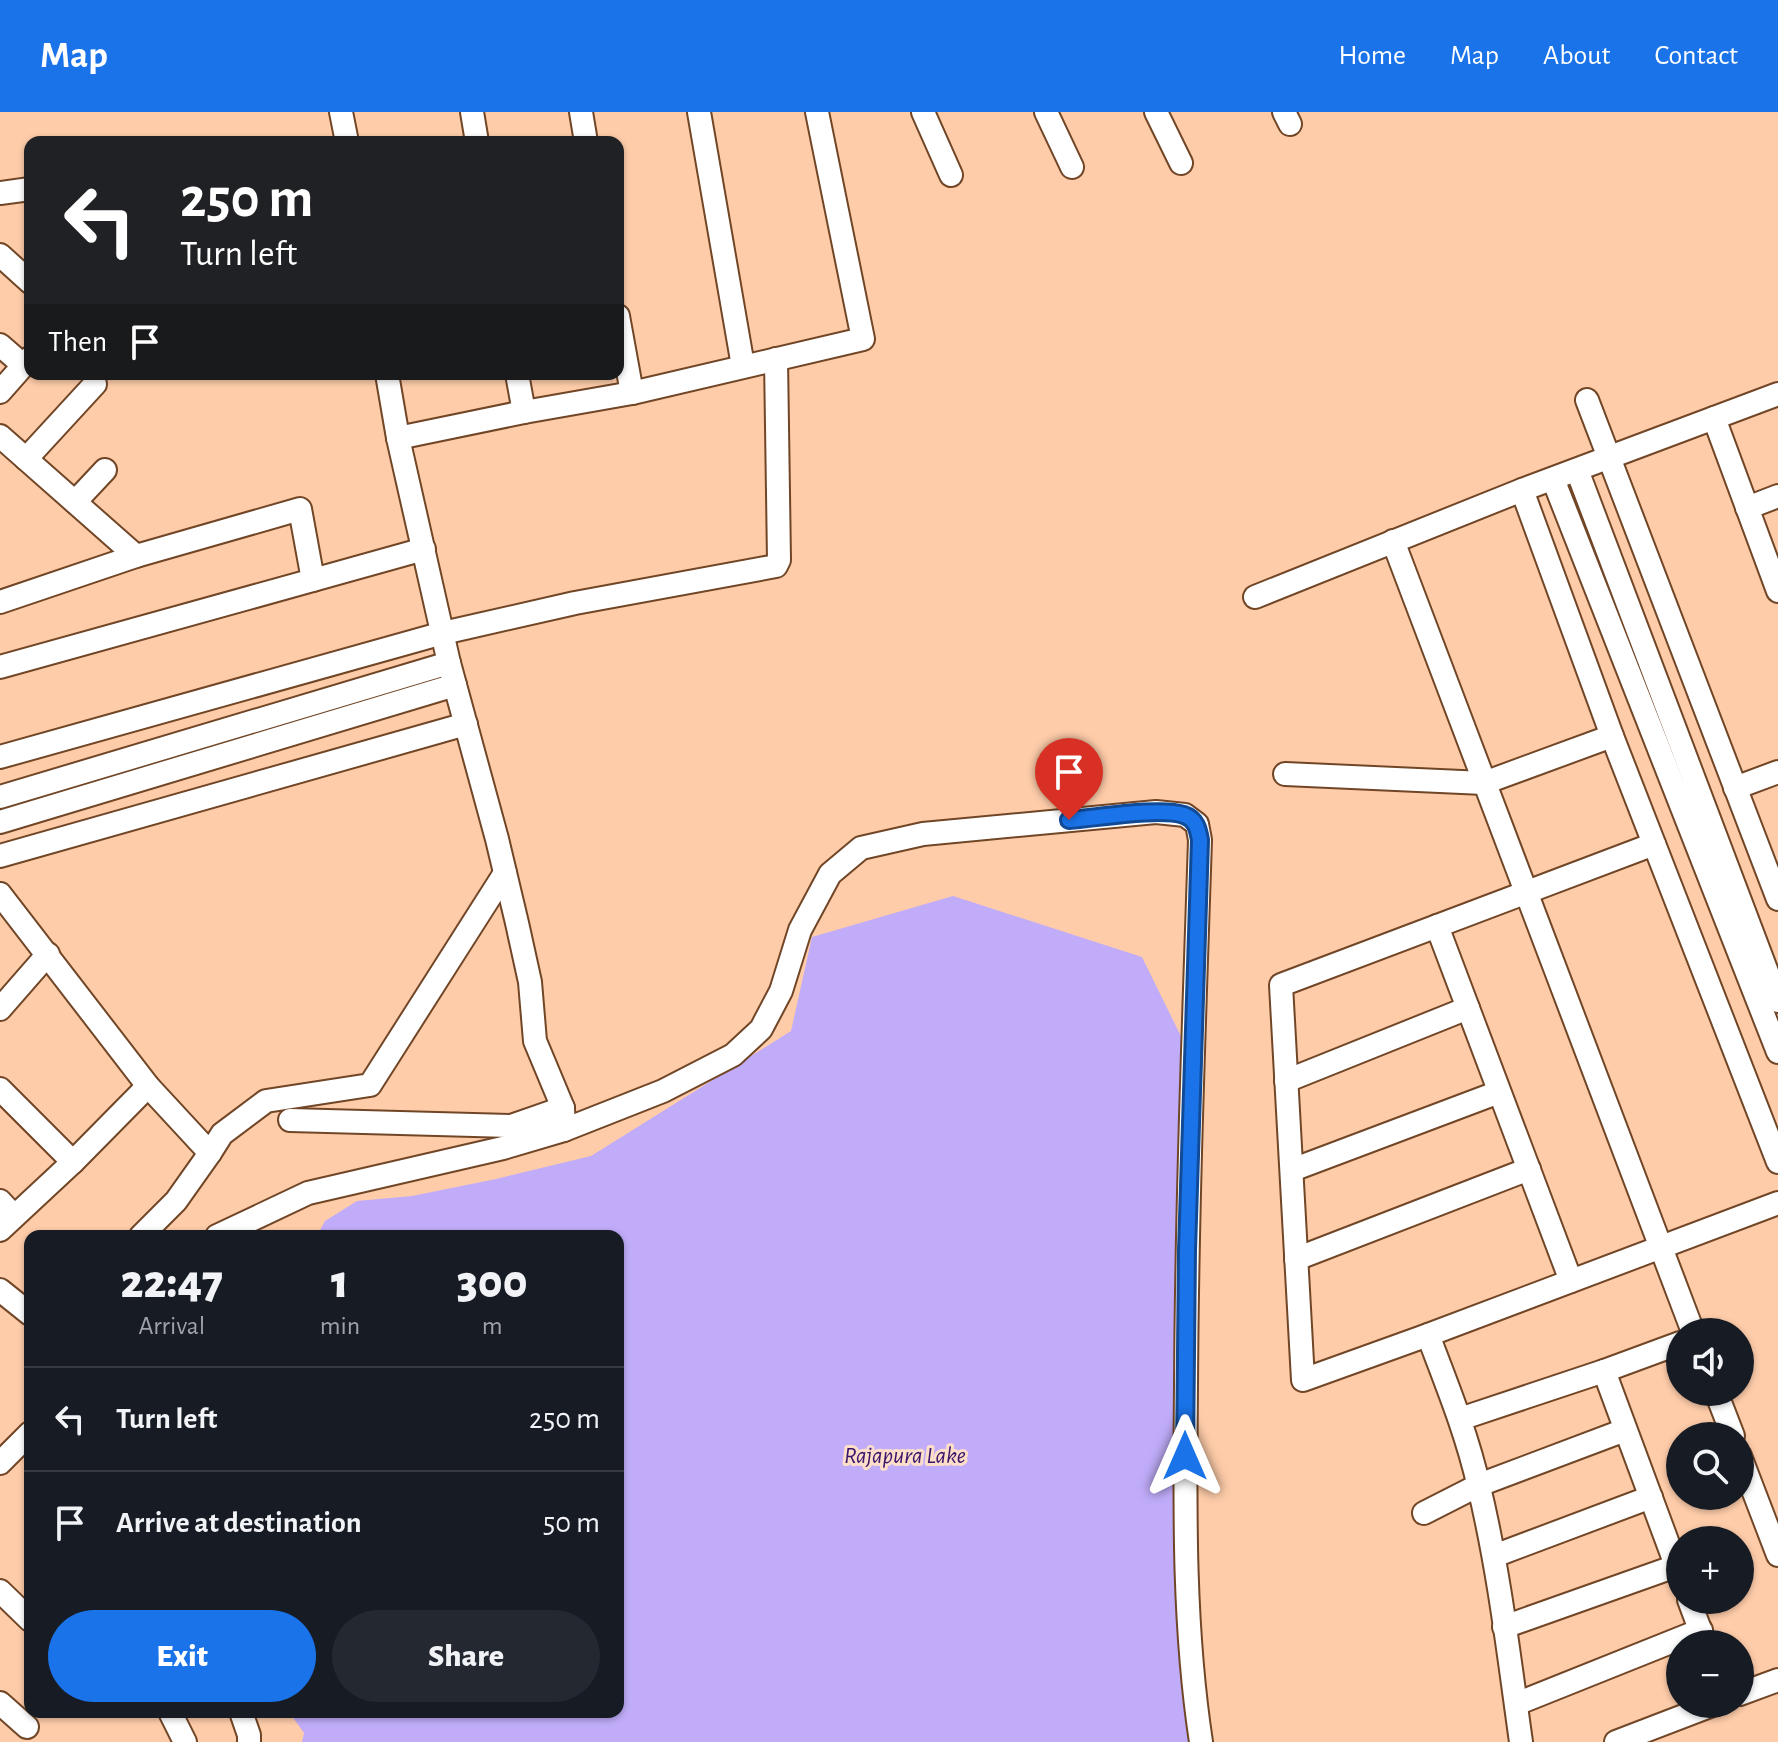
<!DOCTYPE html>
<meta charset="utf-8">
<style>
:root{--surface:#171b24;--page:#242831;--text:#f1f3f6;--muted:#9ea1a6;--line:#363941;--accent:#1a73e8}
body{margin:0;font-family:"Alegreya Sans",sans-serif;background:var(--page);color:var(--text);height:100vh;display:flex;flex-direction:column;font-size:30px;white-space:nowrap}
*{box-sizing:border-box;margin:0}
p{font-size:26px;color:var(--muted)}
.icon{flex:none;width:44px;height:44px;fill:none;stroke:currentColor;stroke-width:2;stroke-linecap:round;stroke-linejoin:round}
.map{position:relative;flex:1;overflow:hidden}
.side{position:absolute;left:24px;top:1118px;width:600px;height:488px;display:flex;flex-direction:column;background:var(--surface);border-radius:16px;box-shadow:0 2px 6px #0004}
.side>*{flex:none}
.hud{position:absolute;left:24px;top:24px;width:600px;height:244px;border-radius:16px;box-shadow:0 2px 6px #0004;background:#202124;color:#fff;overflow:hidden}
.buttons{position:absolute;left:1666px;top:1206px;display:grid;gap:16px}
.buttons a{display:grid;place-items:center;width:88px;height:88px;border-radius:50%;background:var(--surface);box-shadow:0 2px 6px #0004;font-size:40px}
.pin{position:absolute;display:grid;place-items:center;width:68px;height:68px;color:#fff;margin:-82px -34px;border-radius:50% 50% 50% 0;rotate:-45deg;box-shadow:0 0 8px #0007}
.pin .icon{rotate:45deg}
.me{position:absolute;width:88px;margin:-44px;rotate:0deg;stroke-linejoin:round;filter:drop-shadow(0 0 6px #0008)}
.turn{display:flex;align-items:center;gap:28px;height:168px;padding:0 24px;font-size:36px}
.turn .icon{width:104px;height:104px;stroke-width:2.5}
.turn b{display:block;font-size:56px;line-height:68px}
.then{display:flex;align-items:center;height:76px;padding:0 24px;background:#0003;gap:16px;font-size:30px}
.eta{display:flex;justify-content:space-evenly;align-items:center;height:136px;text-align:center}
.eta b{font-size:48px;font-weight:800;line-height:56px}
.action{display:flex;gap:16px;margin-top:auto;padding:16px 24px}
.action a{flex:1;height:92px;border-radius:48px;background:var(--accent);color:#fff;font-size:32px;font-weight:800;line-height:92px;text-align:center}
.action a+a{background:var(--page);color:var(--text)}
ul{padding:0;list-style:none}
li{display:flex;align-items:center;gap:24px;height:104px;padding:0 24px;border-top:2px solid var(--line)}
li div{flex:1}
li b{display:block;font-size:30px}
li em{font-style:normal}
header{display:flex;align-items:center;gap:48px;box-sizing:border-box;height:112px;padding:0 40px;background:var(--accent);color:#fff}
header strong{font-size:38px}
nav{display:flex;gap:44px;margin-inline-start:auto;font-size:28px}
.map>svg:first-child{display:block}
.water{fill:#c0acf9}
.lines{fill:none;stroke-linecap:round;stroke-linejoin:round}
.minor-casing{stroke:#704627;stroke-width:26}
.minor{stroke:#fff;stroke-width:22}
.route-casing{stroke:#114b97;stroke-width:20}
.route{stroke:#1a73e8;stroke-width:14}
.labels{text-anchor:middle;stroke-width:6;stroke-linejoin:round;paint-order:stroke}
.water-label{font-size:24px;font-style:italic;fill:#39156c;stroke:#fddec9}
</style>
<header>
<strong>Map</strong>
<nav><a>Home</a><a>Map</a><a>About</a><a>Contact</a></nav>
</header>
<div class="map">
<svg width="1778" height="1630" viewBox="0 0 1778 1630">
<rect width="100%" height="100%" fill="#fecca9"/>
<!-- water -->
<path class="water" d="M953,784L1142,845L1199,961L1187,1209L1202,1630H302L304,1621L289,1600H618V1124H522L526,1118L517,1124H317L325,1109L357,1089L412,1084L496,1067L591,1044L791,919L812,825Z"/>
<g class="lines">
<!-- minor casing -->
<g class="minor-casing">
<g id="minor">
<path d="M341,0L347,30"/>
<path d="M472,0L477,30"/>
<path d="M581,0L586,30"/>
<path d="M699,0L743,254"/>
<path d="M923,0L951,63"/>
<path d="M1046,0L1072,55"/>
<path d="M1156,0L1181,51"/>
<path d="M1284,0L1290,12"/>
<path d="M0,81L30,77"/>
<path d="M0,143L30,170"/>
<path d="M618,204L632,281"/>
<path d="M0,233L23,253"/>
<path d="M517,262L524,300"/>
<path d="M0,280L30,246"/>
<path d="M1587,288L1778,787"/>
<path d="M1714,306L1778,282"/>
<path d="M0,324L136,444"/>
<path d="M398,326L524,300L632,281L863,227L817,0"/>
<path d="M26,347L95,272"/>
<path d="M1577,358L1778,889"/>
<path d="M1553,367L1778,940"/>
<path d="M1522,378L1714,306L1778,479"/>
<path d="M75,390L105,358"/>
<path d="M1747,396L1778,384"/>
<path d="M1393,429L1693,1220"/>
<path d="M313,468L424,437"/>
<path d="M1255,485L1522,378L1612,624L1778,1050"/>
<path d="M0,490L136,444L300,397L313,468L0,555"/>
<path d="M0,645L443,521L575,491L776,454L779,448L776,247"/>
<path d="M1285,662L1484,671L1612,624"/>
<path d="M1735,676L1778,660"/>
<path d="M0,685L449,551"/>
<path d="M0,710L455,573"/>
<path d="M0,744L466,612"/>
<path d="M0,782L148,974L210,1041L222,1022L266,989L370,973L505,761"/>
<path d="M1437,814L1571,1169"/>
<path d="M0,897L48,842"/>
<path d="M1286,969L1468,896"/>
<path d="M0,977L73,1050L0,1118"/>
<path d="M290,1008L511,1014L563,996"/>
<path d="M564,1018L663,979L733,943L761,917L781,879L800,818L830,762L861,736L923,722L1156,700L1185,703L1197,712L1200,728C1194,910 1187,1092 1186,1273C1185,1392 1183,1512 1201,1630"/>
<path d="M73,1050L148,974"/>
<path d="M1292,1058L1499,980"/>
<path d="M0,1089L14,1104"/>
<path d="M141,1124L176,1089L210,1041"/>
<path d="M217,1124L308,1081L503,1036L564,1018L563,996L535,929L530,870L517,811L497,727L449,551L398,326L387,262"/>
<path d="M1296,1147L1529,1057"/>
<path d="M0,1178L30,1202"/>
<path d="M1428,1223L1303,1268L1281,873L1654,732"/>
<path d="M1680,1231L1604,1259L1680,1464"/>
<path d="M1716,1280L1733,1324"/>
<path d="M1460,1307L1604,1259"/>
<path d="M1740,1344L1778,1443"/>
<path d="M0,1351L30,1321"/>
<path d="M1424,1401L1479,1373L1625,1318"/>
<path d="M1494,1444L1651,1385"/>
<path d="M0,1479L30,1508"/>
<path d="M1689,1488L1705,1531"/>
<path d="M1504,1515L1676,1454"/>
<path d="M1740,1582L1778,1568"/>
<path d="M0,1591L27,1615"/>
<path d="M1516,1592L1701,1518"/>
<path d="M170,1600L185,1630"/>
<path d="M241,1600L249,1623V1630"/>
<path d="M1521,1630C1509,1545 1499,1458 1479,1375C1467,1322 1447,1273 1428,1223L1778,1091"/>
<path d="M1616,1630L1715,1592"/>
</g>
</g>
<!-- minor -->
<use href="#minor" class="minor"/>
</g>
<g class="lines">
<!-- route casing -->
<g class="route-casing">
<path id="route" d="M1069,708C1097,706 1160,695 1184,703C1196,707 1198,717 1200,728L1187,1138L1185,1344"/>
</g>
<!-- route -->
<use href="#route" class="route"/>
</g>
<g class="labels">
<!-- water labels -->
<g class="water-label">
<text x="905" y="1351">Rajapura Lake</text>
</g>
</g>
</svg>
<div class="buttons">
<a><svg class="icon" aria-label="sound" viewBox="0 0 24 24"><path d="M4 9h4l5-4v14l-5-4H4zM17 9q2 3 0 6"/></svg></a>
<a><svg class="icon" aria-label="search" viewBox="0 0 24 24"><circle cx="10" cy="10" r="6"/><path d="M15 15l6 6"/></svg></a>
<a>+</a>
<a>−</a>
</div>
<div class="pin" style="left:1069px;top:708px;background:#d93025"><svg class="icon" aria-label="arrive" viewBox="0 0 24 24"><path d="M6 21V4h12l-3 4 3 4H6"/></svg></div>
<svg class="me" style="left:1185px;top:1344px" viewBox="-20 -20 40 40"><path d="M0-17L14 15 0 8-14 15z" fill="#1a73e8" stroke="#fff" stroke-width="4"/></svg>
<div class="hud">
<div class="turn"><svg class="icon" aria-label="left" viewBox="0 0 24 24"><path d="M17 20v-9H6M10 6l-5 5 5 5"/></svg><div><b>250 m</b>Turn left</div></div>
<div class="then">Then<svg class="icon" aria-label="arrive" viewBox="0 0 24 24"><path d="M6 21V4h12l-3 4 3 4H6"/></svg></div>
</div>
<section class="side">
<div class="eta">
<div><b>22:47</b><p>Arrival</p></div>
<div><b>1</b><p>min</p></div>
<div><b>300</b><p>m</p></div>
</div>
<ul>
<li><svg class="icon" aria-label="left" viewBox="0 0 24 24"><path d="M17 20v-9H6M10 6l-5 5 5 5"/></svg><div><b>Turn left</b></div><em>250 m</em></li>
<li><svg class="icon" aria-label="arrive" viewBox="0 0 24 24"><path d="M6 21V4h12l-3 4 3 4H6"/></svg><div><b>Arrive at destination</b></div><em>50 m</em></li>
</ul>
<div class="action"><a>Exit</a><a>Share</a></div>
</section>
</div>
